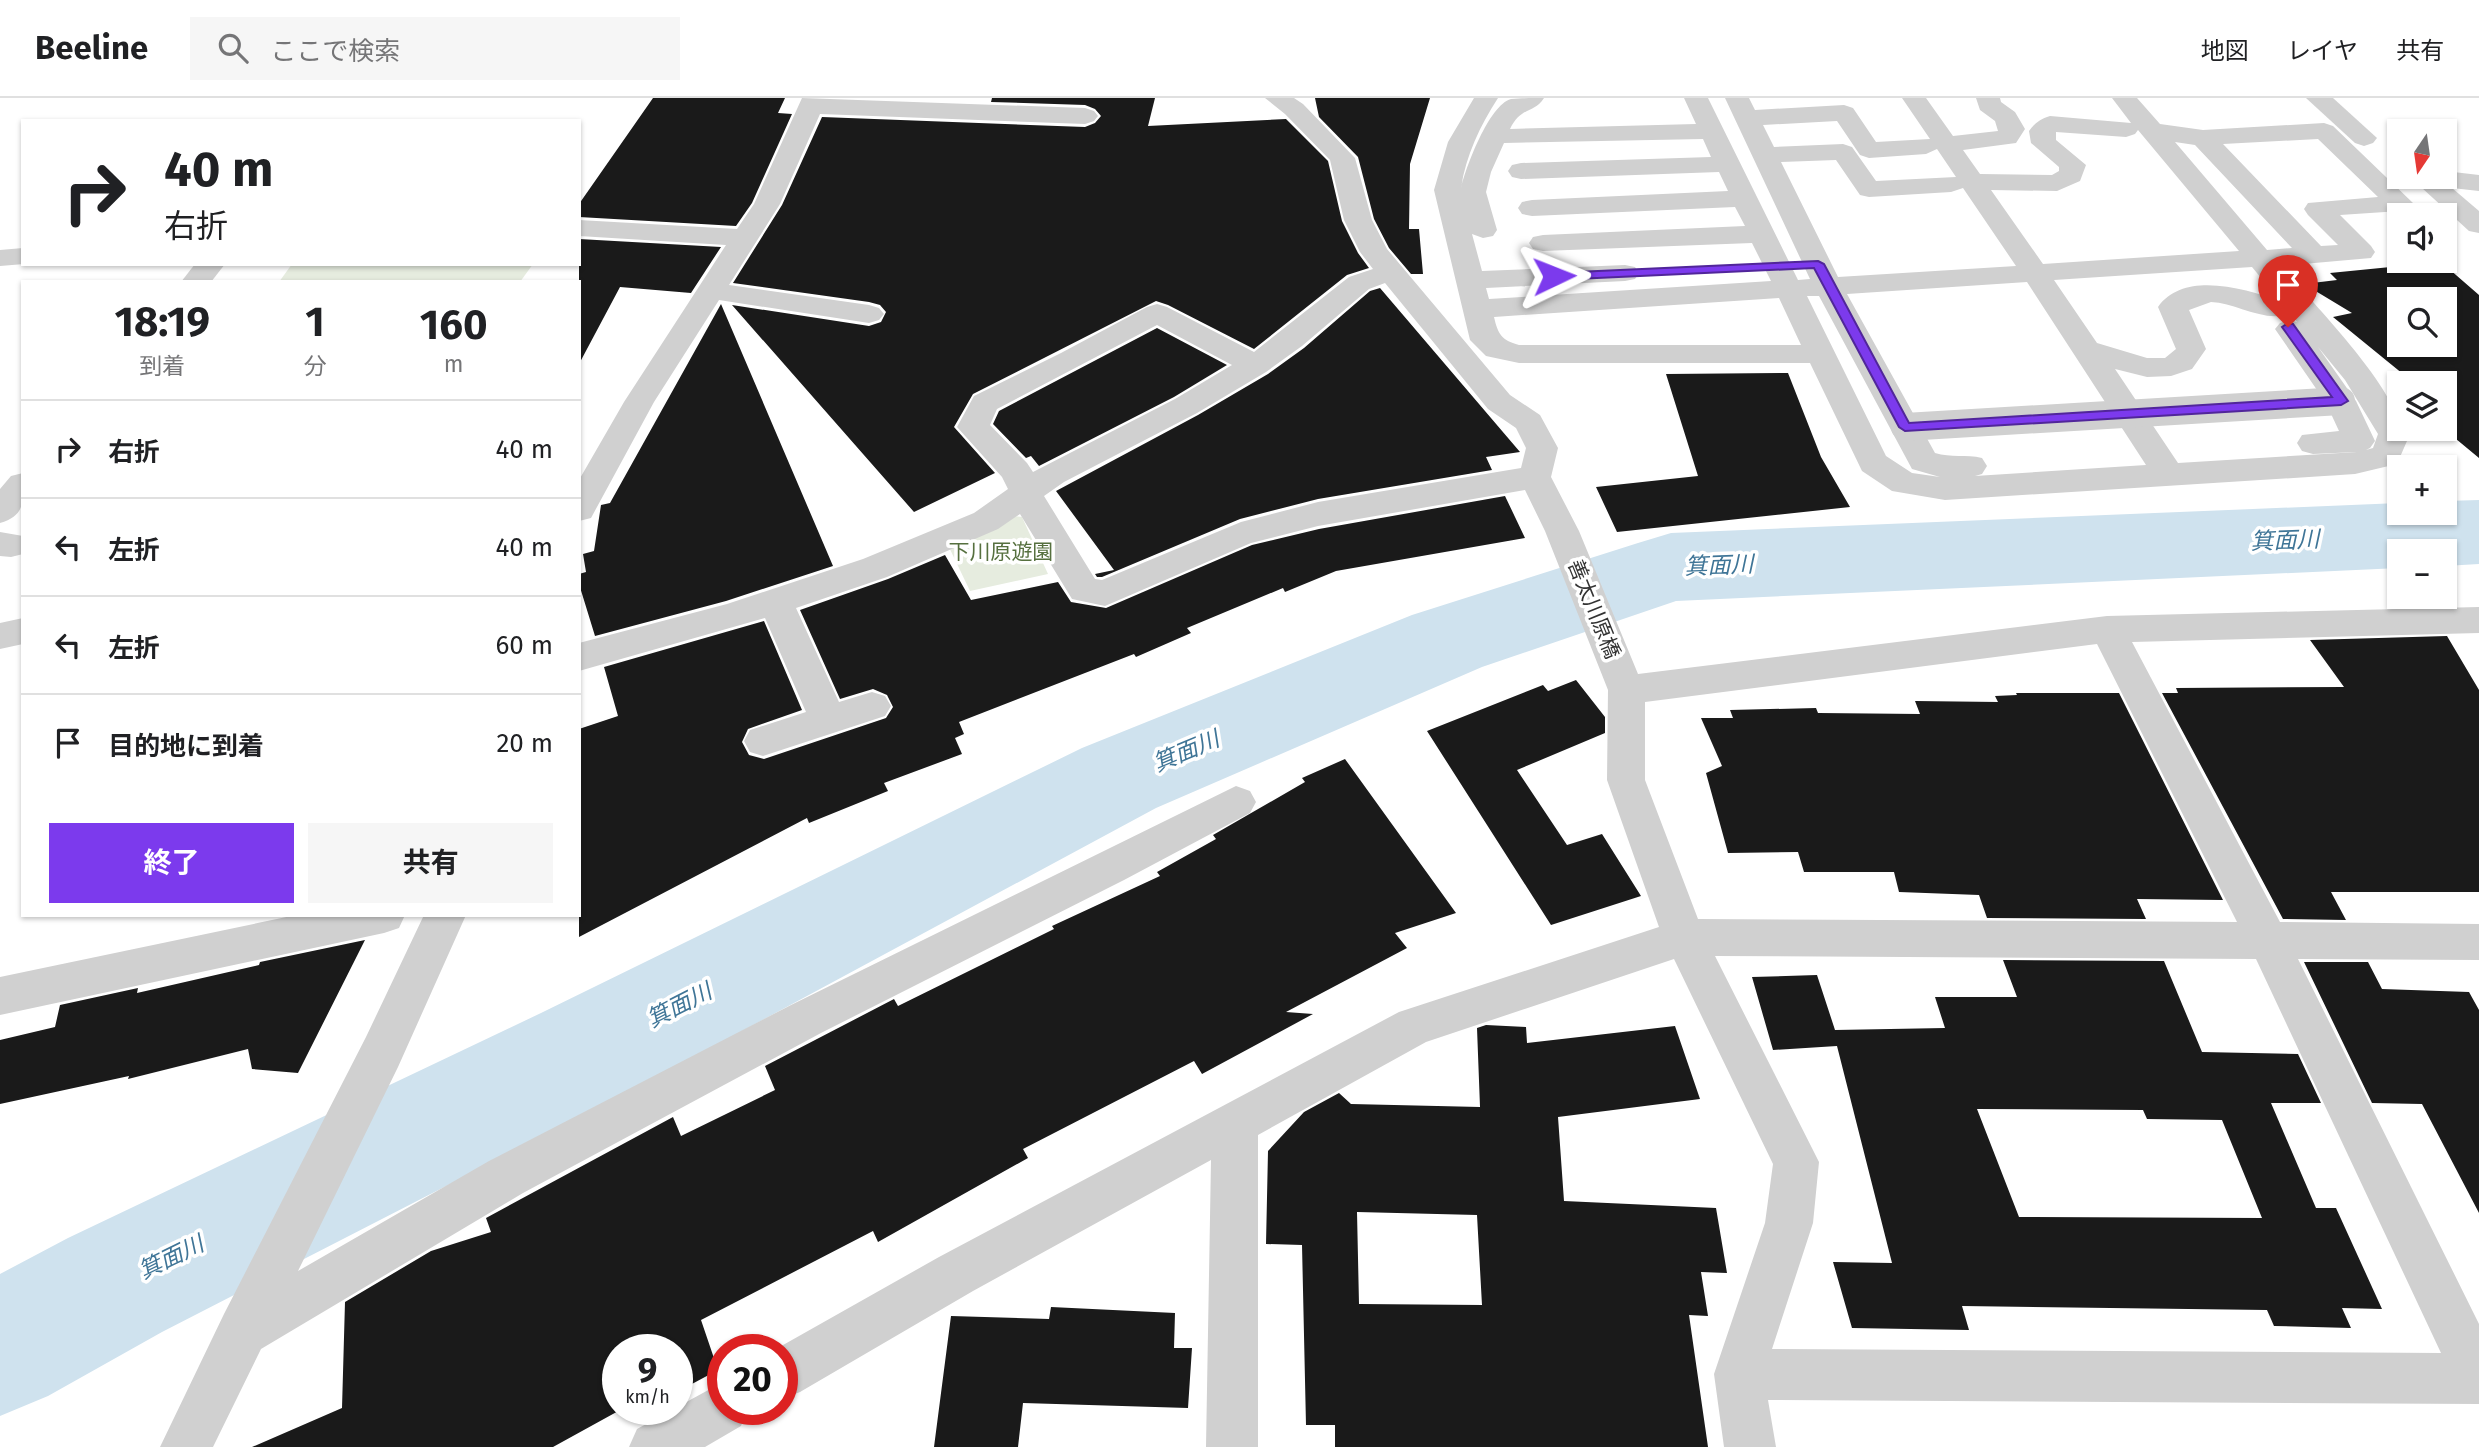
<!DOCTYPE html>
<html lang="ja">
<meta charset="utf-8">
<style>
:root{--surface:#fff;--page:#f6f6f6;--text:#202124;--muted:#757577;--line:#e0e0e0;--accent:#7c3aed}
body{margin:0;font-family:"Fira Sans","Noto Sans JP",sans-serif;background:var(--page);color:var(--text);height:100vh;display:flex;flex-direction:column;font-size:26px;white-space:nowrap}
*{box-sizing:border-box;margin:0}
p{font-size:23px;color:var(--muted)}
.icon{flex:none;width:38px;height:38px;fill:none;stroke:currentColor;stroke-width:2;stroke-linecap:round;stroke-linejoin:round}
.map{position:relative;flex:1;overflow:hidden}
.drawer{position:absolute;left:21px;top:182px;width:560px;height:637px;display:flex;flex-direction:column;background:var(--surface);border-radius:0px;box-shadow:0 2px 5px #0004}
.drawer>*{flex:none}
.hud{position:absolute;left:21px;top:21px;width:560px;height:147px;border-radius:0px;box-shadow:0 2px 5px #0004;background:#fff;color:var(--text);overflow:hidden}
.needle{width:46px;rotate:193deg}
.tools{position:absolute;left:2387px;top:21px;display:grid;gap:14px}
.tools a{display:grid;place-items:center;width:70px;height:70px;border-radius:0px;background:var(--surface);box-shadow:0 2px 5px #0004;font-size:35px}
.speed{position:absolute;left:602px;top:1236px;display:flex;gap:14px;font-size:35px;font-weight:700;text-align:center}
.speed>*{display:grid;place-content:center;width:91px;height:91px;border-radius:50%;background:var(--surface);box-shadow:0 2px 5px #0004;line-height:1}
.speed small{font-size:18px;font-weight:400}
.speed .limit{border:10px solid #d22;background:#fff;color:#111}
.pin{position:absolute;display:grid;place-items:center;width:60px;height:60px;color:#fff;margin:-72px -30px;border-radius:50% 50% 50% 0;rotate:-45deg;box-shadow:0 0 7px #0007}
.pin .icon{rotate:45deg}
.me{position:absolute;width:77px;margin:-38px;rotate:88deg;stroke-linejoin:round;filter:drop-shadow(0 0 5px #0008)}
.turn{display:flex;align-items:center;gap:24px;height:147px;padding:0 28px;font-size:32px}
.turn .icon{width:91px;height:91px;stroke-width:2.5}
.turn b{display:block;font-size:49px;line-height:60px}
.eta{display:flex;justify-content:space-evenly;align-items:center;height:119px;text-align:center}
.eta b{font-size:42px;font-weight:700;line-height:49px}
.action{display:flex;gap:14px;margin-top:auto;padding:14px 28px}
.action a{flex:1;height:80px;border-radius:0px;background:var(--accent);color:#fff;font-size:28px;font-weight:700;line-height:80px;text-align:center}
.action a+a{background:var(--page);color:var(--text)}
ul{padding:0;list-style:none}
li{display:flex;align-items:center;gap:21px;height:98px;padding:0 28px;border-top:2px solid var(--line)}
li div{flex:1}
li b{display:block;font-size:26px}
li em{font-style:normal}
header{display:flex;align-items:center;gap:42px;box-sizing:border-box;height:98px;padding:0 35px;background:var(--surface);border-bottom:2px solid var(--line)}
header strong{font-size:33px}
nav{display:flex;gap:38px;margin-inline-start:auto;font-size:24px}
.search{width:490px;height:63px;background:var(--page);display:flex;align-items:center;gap:18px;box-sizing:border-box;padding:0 24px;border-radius:0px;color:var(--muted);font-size:26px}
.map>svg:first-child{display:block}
.green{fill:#e6ecdf}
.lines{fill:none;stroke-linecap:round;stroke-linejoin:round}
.river{fill:#cfe2ee;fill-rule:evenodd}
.building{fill:#1a1a1a;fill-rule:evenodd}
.minor{fill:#d0d0d0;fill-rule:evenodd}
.minor-bridge{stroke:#d0d0d0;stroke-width:28}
.route{fill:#7c3aed;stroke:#51269a;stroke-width:2}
.labels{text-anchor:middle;stroke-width:7;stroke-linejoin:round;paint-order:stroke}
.park-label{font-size:21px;fill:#56703f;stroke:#fff}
.street-label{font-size:21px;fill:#333;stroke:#fff}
.water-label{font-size:23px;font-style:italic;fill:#3f7597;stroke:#fff}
</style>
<header>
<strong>Beeline</strong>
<div class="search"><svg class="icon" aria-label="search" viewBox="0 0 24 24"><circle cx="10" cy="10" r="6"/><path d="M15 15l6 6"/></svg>ここで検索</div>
<nav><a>地図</a><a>レイヤ</a><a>共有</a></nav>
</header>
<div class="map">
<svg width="2479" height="1349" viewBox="0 0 2479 1349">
<rect width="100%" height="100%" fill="#fff"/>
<!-- green -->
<g class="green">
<path d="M292,166H533L520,184H279Z"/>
<path d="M1008,417L1022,419L1048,476L970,493L947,445Z"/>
</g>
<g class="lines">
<!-- river -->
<path class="river" d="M2479,402V466L2445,468V453H2399V470L1676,503L1482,569L1156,710L627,995L162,1234L48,1298L0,1318V1176L68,1140L541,915L1082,650L1412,517L1638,445L1671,435L2399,405V415H2445V403Z"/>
</g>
<!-- building -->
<g class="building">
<path d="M653,0H785L778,15L792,16L752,105L736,128L579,119V106Z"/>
<path d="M992,0H1155L1148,28L1286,21L1328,63L1342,123L1358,155L1369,170L1347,177L1254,251L1168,207L1156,203L973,296L954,329L995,375L914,414L732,207L869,228L881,224L886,214L880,207L869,204L733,185L782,107L822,19L1085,29L1095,25L1101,18L1095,11L1085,7L991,4Z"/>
<path d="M1315,0H1430L1410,66L1409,131H1419L1423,176H1411L1389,150L1374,121L1358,59L1319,19Z"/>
<path d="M579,141L721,149L691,195L620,189L579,266Z"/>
<path d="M2441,164L2479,197V360L2444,331L2445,285H2414L2333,219L2352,215L2304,186L2337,182L2330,175ZM2399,201H2445V247H2399Z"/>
<path d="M1380,190L1520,354L1486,359L1492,372L1318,401L1240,421L1102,479H1097L1095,476L1114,472L1056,393L1198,317L1268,276L1304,250L1370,193Z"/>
<path d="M721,206L833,468L726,503L595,538L579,486V476L586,474L583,456L594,453L601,407L610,405Z"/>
<path d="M1157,230L1227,267L1174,299L1039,368L1031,358L1026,360L993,326L999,313Z"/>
<path d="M1788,275L1821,359L1850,409L1617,434L1596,389L1698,378L1666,276Z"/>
<path d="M1505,398L1525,440L1336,473L1285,494L1283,490L1187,530L1191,535L1136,559L1134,556L959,624L964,636L955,640L962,656L884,685L888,693L809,725L807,720L579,839V631L618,618L604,569L764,523L802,612L748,631L742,644L749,657L764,661L886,620L893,609L887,597L873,591L840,601L800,512L888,481L945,457L971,502L1058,484L1071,504L1106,510L1252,447L1319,431Z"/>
<path d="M2447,538L2479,592V794H2331L2346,822L2283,821L2162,595H2178L2176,590L2344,589L2310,542Z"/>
<path d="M1576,582L1605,619V635L1517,672L1567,747L1602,736L1641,798L1551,827L1427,633L1543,587L1548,593Z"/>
<path d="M2016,595H2119L2223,802L2137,801L2146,821L1987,820L1979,797L1899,794L1894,774H1804L1798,754L1728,755L1706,675L1722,668L1701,620H1733L1730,612L1816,610L1818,615L1920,616L1915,603L1998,604L1995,598L2017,597Z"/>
<path d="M1345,661L1456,815L1395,835L1407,850L1286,914L1313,916L1202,976L1194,963L1023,1051L1028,1060L878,1144L873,1133L701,1222L718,1272L677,1294V1251H618V1311H622L553,1349H252L342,1310L345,1204L431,1153L491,1134L486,1120L673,1019L681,1038L775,992L765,968L894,901L898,908L1054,831L1052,828L1160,778L1157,774L1216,741L1213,737L1305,684L1302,680Z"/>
<path d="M365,842L298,975L252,971L248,951L128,981L129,978L0,1006V942L55,929L60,907L138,890L137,895L259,867L260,864Z"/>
<path d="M2003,862L2164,863L2202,954L2298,956L2321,1005H2271L2316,1110H2336L2382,1211L2342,1210L2351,1230L2274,1228L2267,1212L1962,1208L1969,1232L1852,1230L1833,1164L1892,1165L1837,948L1773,952L1752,879L1817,877L1835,932L1945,930L1935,899H2017ZM1977,1011L2143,1012L2147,1021L2222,1022L2262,1120L2019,1119Z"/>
<path d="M2304,864H2368L2382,891L2469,894L2479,912V1115L2422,1006L2372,1005Z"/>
<path d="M1486,927L1526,929L1527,945L1675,928L1700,1001L1558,1019L1564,1103L1716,1110L1727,1175L1701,1174L1708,1218L1689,1217L1708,1349H1335V1327H1306L1302,1147L1266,1146L1268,1053L1304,1014L1339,995L1351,1006L1480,1009L1477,930ZM1357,1114L1477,1117L1482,1207L1359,1206Z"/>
<path d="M1051,1209L1175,1215L1174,1250H1192L1188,1310L1023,1305L1018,1349H934L951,1218L1049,1221Z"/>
</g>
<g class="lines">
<!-- minor -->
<g class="minor">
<path d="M802,0L1085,10L1094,13L1098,18L1094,23L1085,26L820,16L780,106L729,187L869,207L879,210L884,216L879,222L869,225L719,202L654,304L591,420L579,423V382L624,304L726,147L579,138V122L737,131L754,106Z"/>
<path d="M1265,0H1294L1303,6L1355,60L1372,122L1387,151L1510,297L1540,317L1558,350L1551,379L1579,433L1638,576L2107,518L2479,509V535L2132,544L2280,824L2479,826V862L2298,861L2479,1226V1306L1768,1302L1776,1349H1724L1714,1276L1765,1125L1773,1066L1674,861L1426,944L1258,1037V1349H1206L1211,1062L973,1193L800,1294L782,1301V1251H776L939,1159L1399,914L1659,829L1607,682L1608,592L1545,433L1525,392L1318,428L1251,445L1105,508L1072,501L1020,416L998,431L887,479L796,510L839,604L872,594L885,598L891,608L885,618L763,658L750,654L744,643L750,632L806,614L765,520L579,573V545L727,506L863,461L974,415L1008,391L1002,379L957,329L974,298L1061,255L1147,209L1157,206L1167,209L1254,254L1349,179L1373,171L1360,154L1344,122L1330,62L1285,16ZM1385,185L1488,311L1516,330L1526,350L1521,370L1318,404L1241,424L1102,482L1095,481L1044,398L1064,384L1197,315L1266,274L1302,248L1369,191ZM1157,227L1232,267L1175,301L1033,374L1027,365L990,327L997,311ZM2097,546L2237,824L1698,821L1645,682V604ZM1715,858L2256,861L2441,1255L1772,1251L1813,1125L1819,1064Z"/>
<path d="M1474,0H1498C1480,28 1466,57 1461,90C1466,69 1489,7 1511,1C1521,0 1534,0 1544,0C1534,16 1521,8 1510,31L1696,26L1684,0H1708L1798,182L1810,181L1725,0H1749L1755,12L1844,7L1853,10L1876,44L1930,41L1902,0H1926L1953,38L1998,33L1995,23L1980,12L1976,0H2000L2001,4L2015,14L2025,31L2016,45L1963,52L1980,76L2052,77L2059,73V69L2031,45L2029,33C2035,25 2040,21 2050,18L2131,25L2112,0H2137L2160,26L2203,32L2324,25L2333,28L2413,105L2410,111L2400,113L2340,117L2371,148L2375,154L2371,160L2281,168C2308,200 2399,292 2399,331H2407L2410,336L2397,366L2355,376L1945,402L1892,393L1862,373L1810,265H1519L1486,258L1470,242L1434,92L1448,44ZM1837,23L1860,57L1869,60L1926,56L1937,51L1956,79L1876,83L1852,49L1843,46L1774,49L1763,27ZM2138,32L2239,153L2043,166L1991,92L2057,93L2080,83L2086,67L2056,42V34L2126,39L2135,36ZM1703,41L1711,59L1521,65L1512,67L1508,73L1512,79L1521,81L1719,74L1728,93L1532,102L1522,104L1518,110L1522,116L1532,118L1735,109L1745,128L1543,137L1533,139L1529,145L1533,151L1543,153L1752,145L1771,183L1489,201L1486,190L1625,183L1635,181L1639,175L1635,169L1625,167L1482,173L1472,136L1483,140L1493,138L1497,132L1486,94L1491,74L1504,45ZM2318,41L2378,99L2308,105L2304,111L2308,117L2338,147L2321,148L2223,46ZM2175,44L2195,47L2292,150L2267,152ZM1836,62L1860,97L1869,99L1951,94L1963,90L2016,168L1838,179L1781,64ZM2252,169L2280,203C2246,191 2184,172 2158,209L2176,251L2165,260H2147L2097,245L2054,182ZM2027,184L2146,367L1975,378L1982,376L1987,368L1982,360C1966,356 1951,360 1935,355L1847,196ZM1807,198H1819L1912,371L1940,379L1912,375L1886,358ZM1779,200L1801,247H1519C1501,242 1498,236 1494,219ZM2211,204C2235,205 2262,223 2285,217L2288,213L2297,224L2290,222L2280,225L2275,231L2326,305L2339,333L2302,337L2297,345L2302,353L2313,356L2357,354L2178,365L2115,271L2147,279L2171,278L2192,271L2206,251L2189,212ZM2318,249L2345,282L2378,336L2373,350L2366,352L2370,350L2375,343L2356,303Z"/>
<path d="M2306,0H2333L2377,40L2373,45L2364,48L2355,45Z"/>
<path d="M2445,73L2479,77V93L2452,90L2479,113V135L2469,133L2410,79H2445Z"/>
<path d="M23,150L24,166L0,168V152Z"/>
<path d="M195,166H225L211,184H181Z"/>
<path d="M23,375C23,399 28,417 0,425V391L11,378Z"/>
<path d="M0,434L23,438V456L11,459L0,458Z"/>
<path d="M23,520V546L0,551V525Z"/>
<path d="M1236,688L1250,693L1256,704L1250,715L1124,782L821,935L523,1095L261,1251L213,1349H160L224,1216L366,939L424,817H466L398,969L298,1173L489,1063L791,907Z"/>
<path d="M296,817H405L399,830L384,835L0,917V879Z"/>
<path d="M723,1284V1311H748L741,1328L705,1349H629L637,1331Z"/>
</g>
<!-- minor-bridge -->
<path class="minor-bridge" d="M1905,329L2341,303"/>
</g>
<!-- route -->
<path class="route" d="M1818,163L1824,166L1909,325L2332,299L2282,229L2288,225L2293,226L2348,303L2341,307L1905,333L1899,329L1814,170L1554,182L1548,178L1554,175Z"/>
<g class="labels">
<!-- park labels -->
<g class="park-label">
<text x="1001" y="461">下川原遊園</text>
</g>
<!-- street labels -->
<g class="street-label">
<text transform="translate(1594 511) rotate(68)" y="7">善太川原橋</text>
</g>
<!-- water labels -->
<g class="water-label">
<text transform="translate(2285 442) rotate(-2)" y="8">箕面川</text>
<text transform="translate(1719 467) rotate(-2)" y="8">箕面川</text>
<text transform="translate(1186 653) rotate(-23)" y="8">箕面川</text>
<text transform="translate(679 907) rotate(-27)" y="8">箕面川</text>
<text transform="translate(171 1159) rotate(-26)" y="8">箕面川</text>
</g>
</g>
</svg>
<div class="tools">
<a><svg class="needle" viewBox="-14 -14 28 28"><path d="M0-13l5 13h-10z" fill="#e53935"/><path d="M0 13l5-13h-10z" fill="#757577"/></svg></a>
<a><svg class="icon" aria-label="sound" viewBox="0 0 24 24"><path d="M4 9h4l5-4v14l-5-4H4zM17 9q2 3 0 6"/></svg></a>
<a><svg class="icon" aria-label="search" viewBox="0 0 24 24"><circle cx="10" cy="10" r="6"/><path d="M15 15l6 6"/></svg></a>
<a><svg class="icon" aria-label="layers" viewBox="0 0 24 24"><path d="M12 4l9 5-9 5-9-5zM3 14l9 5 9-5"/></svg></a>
<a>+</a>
<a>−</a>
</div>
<div class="speed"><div>9<small>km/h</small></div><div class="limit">20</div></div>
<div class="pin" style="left:2288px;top:229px;background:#d93025"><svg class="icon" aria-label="arrive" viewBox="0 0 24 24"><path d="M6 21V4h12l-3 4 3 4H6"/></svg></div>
<svg class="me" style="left:1554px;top:178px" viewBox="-20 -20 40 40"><path d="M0-17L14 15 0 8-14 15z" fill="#7c3aed" stroke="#fff" stroke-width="4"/></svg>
<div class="hud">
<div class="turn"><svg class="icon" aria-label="right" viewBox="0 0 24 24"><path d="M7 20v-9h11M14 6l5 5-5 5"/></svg><div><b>40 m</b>右折</div></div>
</div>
<section class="drawer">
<div class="eta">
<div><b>18:19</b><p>到着</p></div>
<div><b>1</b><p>分</p></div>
<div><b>160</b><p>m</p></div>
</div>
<ul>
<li><svg class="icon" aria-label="right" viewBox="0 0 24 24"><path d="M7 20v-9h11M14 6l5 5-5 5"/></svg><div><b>右折</b></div><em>40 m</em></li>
<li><svg class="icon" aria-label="left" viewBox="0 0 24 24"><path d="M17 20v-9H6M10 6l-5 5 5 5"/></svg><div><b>左折</b></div><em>40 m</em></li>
<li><svg class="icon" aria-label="left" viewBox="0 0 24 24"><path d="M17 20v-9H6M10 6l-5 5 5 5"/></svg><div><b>左折</b></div><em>60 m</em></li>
<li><svg class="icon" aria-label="arrive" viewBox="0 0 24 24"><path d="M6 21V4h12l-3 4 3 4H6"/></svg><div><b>目的地に到着</b></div><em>20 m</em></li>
</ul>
<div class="action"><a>終了</a><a>共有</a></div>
</section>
</div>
